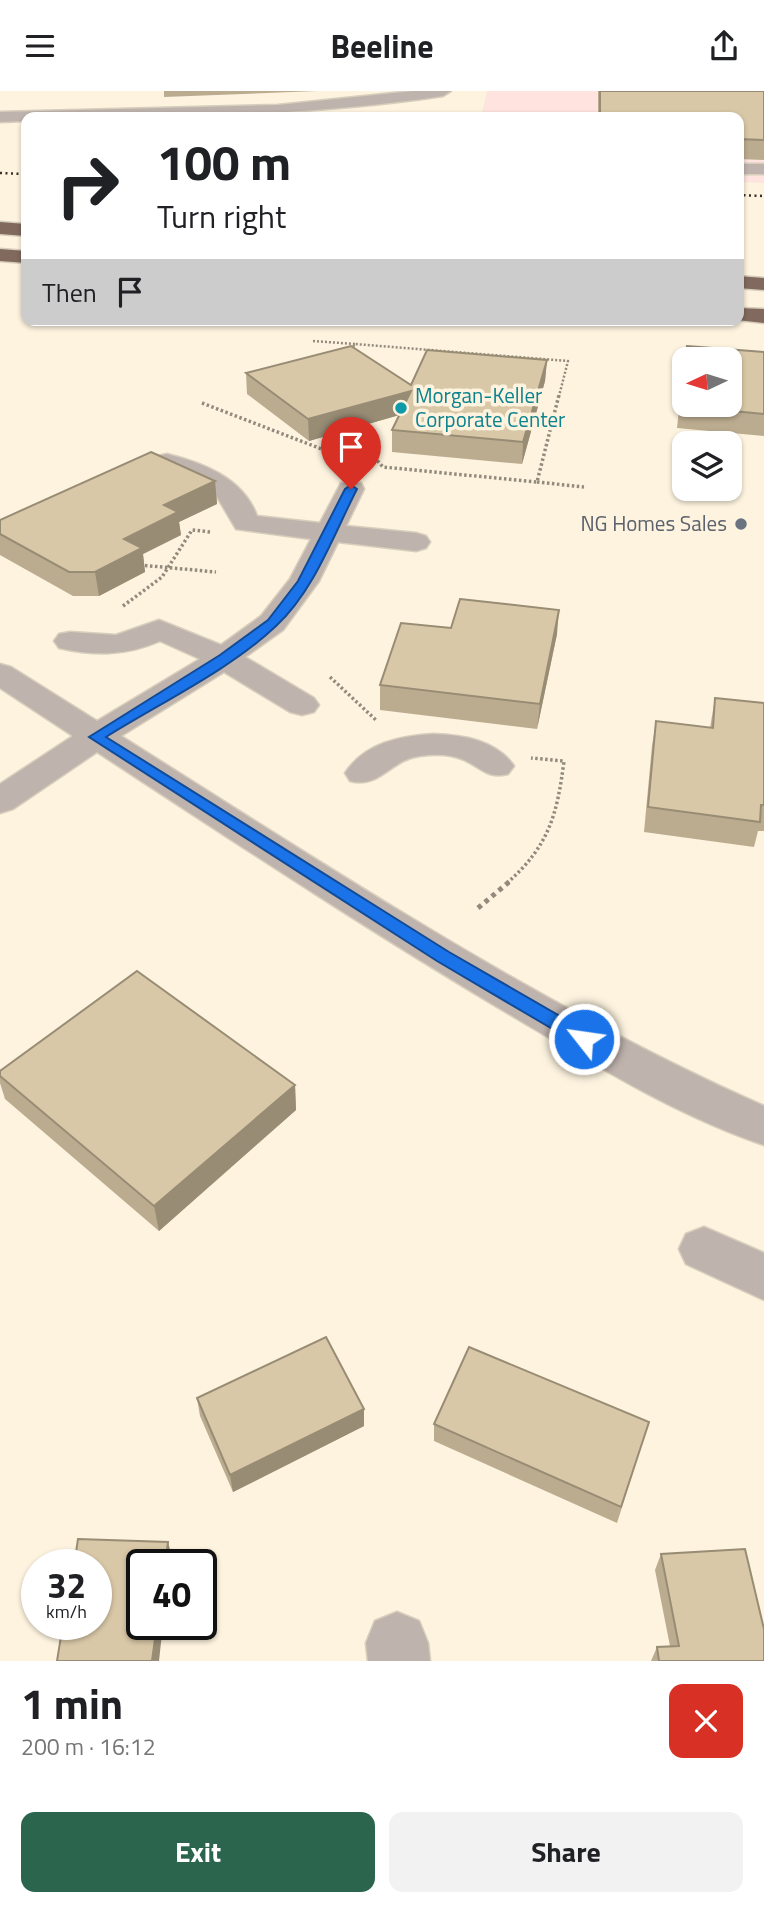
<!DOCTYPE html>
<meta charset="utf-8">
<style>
:root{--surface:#fff;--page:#f2f2f2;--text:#202124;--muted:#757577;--accent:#2b654d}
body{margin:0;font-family:"Titillium Web",sans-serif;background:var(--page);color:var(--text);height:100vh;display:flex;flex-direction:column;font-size:26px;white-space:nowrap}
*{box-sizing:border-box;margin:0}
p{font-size:23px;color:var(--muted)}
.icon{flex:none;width:38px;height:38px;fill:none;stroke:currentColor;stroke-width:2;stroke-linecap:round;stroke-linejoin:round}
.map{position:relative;height:1570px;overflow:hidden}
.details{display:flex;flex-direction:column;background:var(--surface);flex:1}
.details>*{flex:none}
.top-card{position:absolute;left:21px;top:21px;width:723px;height:214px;border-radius:14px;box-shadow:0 2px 5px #0004;background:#fff;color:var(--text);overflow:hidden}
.needle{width:46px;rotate:266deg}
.buttons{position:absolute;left:672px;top:256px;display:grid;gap:14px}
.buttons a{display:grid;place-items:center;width:70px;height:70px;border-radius:14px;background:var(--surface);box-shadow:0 2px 5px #0004;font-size:35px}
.speed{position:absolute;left:21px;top:1458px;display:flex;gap:14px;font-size:35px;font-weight:700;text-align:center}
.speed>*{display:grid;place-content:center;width:91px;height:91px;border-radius:50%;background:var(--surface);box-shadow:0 2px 5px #0004;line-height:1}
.speed small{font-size:18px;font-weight:400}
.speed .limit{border:4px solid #111;border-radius:10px;background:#fff;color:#111}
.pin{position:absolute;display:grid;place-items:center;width:60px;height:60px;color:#fff;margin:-72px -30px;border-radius:50% 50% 50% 0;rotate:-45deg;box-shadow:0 0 7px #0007}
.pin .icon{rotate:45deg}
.me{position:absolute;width:77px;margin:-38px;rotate:300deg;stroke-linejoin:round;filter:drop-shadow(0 0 5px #0008)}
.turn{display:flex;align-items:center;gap:24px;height:147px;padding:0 21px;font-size:32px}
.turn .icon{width:91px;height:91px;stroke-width:2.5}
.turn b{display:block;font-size:49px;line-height:60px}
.then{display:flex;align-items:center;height:66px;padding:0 21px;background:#0003;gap:14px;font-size:26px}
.round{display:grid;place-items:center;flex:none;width:74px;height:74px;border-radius:14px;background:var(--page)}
.head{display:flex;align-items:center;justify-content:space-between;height:119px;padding:0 21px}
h1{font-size:42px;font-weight:700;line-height:52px}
.action{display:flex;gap:14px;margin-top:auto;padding:14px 21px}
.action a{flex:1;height:80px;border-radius:14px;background:var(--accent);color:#fff;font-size:28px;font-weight:700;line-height:80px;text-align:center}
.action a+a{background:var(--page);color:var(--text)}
header{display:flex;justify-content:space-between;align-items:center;height:91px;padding:0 21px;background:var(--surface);font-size:32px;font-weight:700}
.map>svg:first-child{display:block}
.commercial{fill:#fee3df}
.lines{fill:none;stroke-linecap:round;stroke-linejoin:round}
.minor-casing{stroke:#d7cebc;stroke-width:3}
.highway-casing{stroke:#d7cebc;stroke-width:3}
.path-far2{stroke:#928b7d;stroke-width:2.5;stroke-dasharray:2 2;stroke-linecap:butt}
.path-far1{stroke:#928b7d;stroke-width:3.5;stroke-dasharray:2.5 2.5;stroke-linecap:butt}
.path{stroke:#928b7d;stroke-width:5;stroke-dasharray:4.5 4.5;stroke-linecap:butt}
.minor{fill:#bfb3ad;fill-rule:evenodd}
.highway{fill:#81695e;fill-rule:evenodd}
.rail{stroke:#363128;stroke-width:2.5;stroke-dasharray:2 3.5;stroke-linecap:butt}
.wall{fill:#bbac90}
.shaded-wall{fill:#988c75}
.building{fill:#d9c8a7;stroke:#988c75;stroke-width:2}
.route{fill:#1a73e8;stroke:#114b97;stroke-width:2}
.culture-dot{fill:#0f9aa8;stroke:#fdf3df;stroke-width:2.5}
.worship-dot{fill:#6b7280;stroke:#fdf3df;stroke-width:2.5}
.labels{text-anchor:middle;stroke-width:7;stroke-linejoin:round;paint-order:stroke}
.far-culture-label{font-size:21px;fill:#0d838f;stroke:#fdf3df;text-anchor:start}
.far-worship-label{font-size:21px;fill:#5b616d;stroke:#fdf3df;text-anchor:end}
</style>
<header><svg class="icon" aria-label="menu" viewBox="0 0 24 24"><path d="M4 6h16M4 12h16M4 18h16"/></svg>Beeline<svg class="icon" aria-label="share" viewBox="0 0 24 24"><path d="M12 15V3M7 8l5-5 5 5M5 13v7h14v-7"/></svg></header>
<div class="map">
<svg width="764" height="1570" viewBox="0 0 764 1570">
<rect width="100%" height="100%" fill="#fdf3df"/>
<!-- commercial -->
<path class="commercial" d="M487,0H764V92L739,91L738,26H481Z"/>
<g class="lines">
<!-- minor casing -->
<g class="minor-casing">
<g id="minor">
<path d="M413,0H451L443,5C304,26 166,26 26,26V30L0,31V21L278,14Z"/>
<rect x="738" y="73" width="26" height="10"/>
<path d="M167,363C203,372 243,387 257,425L320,432L341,392H361L364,398L346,435L416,442L426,445L430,451L426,457L416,460L338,451L319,490L283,539L245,566L314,607L319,614L314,621L302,624L290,621L224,581L121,645C330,777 538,915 764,1015V1054C675,1024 590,971 509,923C369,840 233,750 97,661L13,718L0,722V693L73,645L0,597V573L11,576L97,630L200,568L160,550C126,565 94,565 59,557L54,550L59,543L70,541L116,544L159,529L221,554L261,525L290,488L311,448L236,438L216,404L196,391L158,377L154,371L158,365Z"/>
<path d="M433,643C463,644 496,649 514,675L508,683C487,688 482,677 464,669C451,663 434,663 420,665C391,668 380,698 350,690L345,682C365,652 400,645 433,643Z"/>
<path d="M704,1136L764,1162V1209L686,1173L679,1158L686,1143Z"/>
<path d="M397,1521L419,1530L428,1552L430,1570H368L366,1552L375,1530Z"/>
</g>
</g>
<!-- highway casing -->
<g class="highway-casing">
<g id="highway">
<path d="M0,131L26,133V145L0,143Z"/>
<path d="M0,158L26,160V172L0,170Z"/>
<path d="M738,185L764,187V199L738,197Z"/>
<path d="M738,217L764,218V232L737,229Z"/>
</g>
</g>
<!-- path-far2 -->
<g class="path-far2">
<path d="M313,250L355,253"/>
<path d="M351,259L355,253L568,270L559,305"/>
</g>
<!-- path-far1 -->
<g class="path-far1">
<path d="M202,312L345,367"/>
<path d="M354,367L374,366L383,376L537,391L559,304"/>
<path d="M537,391L584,396"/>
<path d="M140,474L216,481"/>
<path d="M123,515L162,486L192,439L211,441"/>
<path d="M330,586L377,630"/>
<path d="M507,792C549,755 557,724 564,670L531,667"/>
</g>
<!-- path -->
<path class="path" d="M478,817L509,791"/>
<!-- minor -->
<use href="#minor" class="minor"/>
<!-- highway -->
<use href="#highway" class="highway"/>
<!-- rail -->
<g class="rail">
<path d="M0,82L26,83"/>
<path d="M738,104L764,105"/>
</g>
</g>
<!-- wall -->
<g class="wall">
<path d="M164,0H317L164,6Z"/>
<path d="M598,0H764V69L738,68V26H598Z"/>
<path d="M687,255L764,261V345L677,337L684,271V313L730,268H685Z"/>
<path d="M547,269L545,290L522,373L392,361V339L399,324L309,350L247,303L246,282L411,294Z"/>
<path d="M215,390L217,413L179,431L181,444L143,463L145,481L99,505H73L0,464V429Z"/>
<path d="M451,537L557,543L537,638L380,619V594Z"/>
<path d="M715,607L764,612V740H758L754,756L644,741L652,655L656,630L710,637Z"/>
<path d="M0,980L295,994L296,1019L159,1140L5,1008L0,992Z"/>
<path d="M197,1307L364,1335L233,1401L200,1325Z"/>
<path d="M649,1331L617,1432L434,1350V1333Z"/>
<path d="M661,1463L764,1570H651L657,1556L670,1555L655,1479Z"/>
</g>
<!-- shaded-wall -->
<g class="shaded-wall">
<path d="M547,269L545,290L522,373L523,351Z"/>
<path d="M411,300L410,321L309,350L308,328Z"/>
<path d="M215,390L217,413L179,431L181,444L143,463L145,481L99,505L95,481L124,448L164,414Z"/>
<path d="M559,519L557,543L537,638L540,613Z"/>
<path d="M295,994L296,1019L159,1140L154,1115Z"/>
<path d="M364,1318V1335L233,1401L230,1384Z"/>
<path d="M168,1451L172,1466L171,1474H165Z"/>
<path d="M157,1533H163L159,1570H152Z"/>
</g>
<!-- building -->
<g class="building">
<path d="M600,0H764V49L738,48V26H600Z"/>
<path d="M351,255L411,294L427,259L547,269L523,351L392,339L411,300L308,328L246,282Z"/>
<path d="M687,255L764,261V323L681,315L684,279V313H730V268H685Z"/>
<path d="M151,361L215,390L164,414L178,421L124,448L142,457L95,481H69L0,443V429Z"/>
<path d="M460,508L559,519L540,613L380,594L401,532L451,537Z"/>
<path d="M715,607L764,612V714H761L760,731L648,716L656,630L713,637Z"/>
<path d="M137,880L295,994L154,1115L0,985V980Z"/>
<path d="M326,1246L364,1318L230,1384L197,1307Z"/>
<path d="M469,1256L649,1331L621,1416L434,1333Z"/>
<path d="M78,1448L168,1451L165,1474H142V1533H157L152,1570H57L63,1533H96V1474H74Z"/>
<path d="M745,1458L764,1538V1570H659L657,1556L679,1555L661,1463Z"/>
</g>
<!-- route -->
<path class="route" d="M351,394L357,398C334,443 314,500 276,535C230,579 160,612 106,646L449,861L591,943L593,948L591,953H578L437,870L89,646L220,564L268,529L298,490L345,398Z"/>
<!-- markers -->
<circle class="culture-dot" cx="401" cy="317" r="7"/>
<circle class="worship-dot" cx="741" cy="433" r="7"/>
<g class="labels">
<!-- far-culture labels -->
<g class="far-culture-label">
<text x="415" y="312">Morgan-Keller<tspan x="415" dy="24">Corporate Center</tspan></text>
</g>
<!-- far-worship labels -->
<g class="far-worship-label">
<text x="727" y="440">NG Homes Sales</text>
</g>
</g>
</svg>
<div class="buttons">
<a><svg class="needle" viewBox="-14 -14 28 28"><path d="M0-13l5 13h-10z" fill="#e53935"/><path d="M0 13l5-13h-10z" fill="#757577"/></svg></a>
<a><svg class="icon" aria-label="layers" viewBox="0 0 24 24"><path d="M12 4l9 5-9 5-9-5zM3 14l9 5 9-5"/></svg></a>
</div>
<div class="speed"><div>32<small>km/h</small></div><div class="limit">40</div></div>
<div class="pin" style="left:351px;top:398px;background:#d93025"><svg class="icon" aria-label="arrive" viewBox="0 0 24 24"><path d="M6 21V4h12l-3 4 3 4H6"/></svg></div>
<svg class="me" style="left:584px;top:948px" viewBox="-20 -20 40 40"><circle r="17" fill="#1a73e8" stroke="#fff" stroke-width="3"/><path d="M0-11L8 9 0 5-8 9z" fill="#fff"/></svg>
<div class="top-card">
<div class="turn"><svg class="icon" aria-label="right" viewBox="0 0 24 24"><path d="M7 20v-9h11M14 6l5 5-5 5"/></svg><div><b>100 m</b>Turn right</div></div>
<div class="then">Then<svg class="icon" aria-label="arrive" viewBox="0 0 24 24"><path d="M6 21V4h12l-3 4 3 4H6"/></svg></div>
</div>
</div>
<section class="details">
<div class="head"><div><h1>1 min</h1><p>200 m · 16:12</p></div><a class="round" style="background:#d93025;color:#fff"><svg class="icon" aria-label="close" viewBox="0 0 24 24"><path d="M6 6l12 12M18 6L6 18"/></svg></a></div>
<div class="action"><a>Exit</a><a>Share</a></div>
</section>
